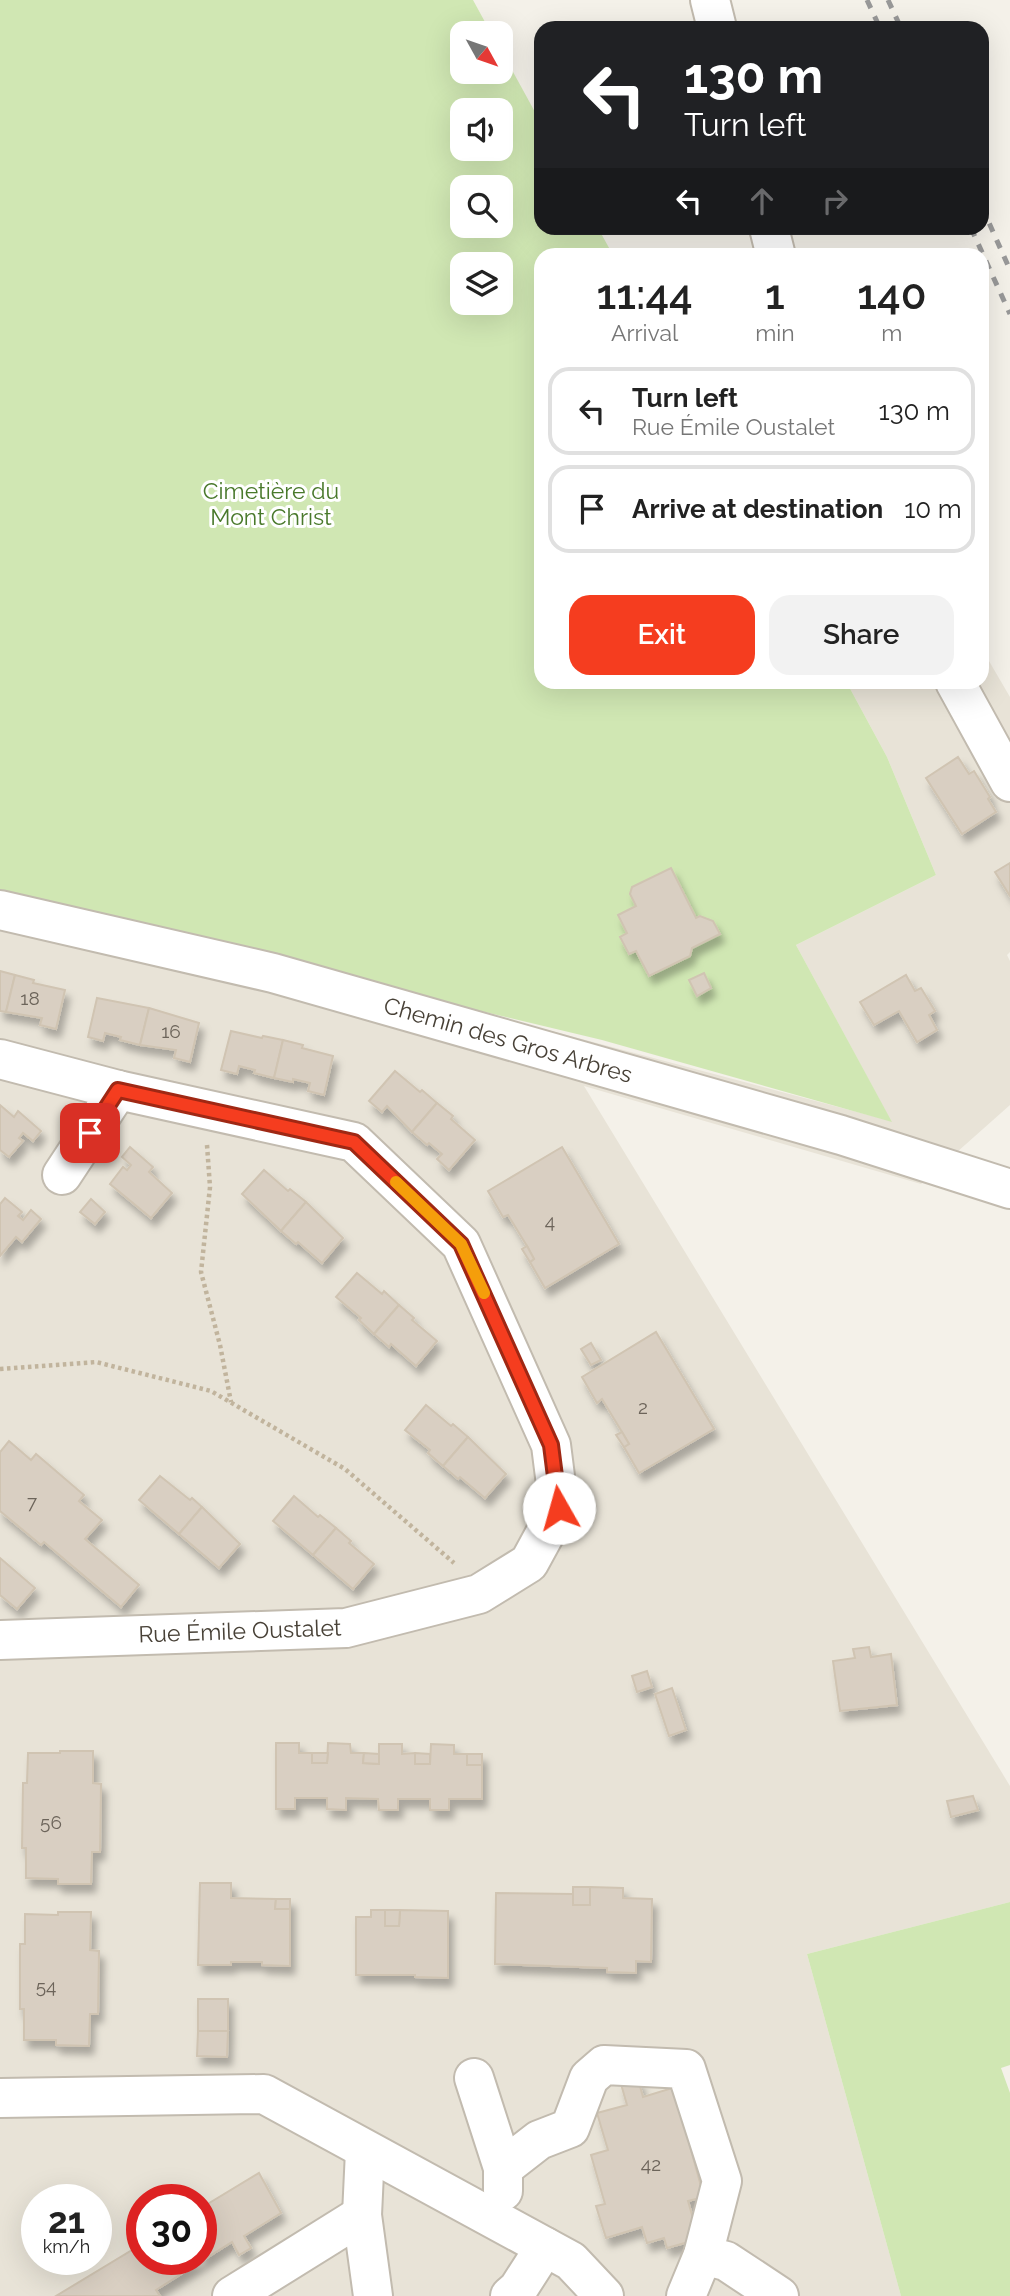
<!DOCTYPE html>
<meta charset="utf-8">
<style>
:root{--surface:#fff;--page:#f2f2f2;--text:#222;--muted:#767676;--line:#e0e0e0;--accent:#f53d1f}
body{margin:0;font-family:Raleway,sans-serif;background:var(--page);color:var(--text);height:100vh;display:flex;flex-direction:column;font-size:26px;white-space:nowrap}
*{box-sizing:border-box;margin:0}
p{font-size:23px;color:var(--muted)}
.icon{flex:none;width:38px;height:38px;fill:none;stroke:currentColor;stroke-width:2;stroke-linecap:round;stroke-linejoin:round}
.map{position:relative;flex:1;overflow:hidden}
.details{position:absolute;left:534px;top:248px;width:455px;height:441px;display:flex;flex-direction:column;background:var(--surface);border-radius:21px;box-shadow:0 7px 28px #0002}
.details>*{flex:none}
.guide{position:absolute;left:534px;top:21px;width:455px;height:214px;border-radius:21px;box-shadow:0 7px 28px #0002;background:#202124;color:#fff;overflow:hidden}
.needle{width:46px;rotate:130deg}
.fabs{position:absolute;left:450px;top:21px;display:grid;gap:14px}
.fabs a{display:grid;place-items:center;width:63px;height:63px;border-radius:14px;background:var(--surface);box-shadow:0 7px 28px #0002;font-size:35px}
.speed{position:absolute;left:21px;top:2184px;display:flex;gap:14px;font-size:35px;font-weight:700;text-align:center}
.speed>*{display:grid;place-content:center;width:91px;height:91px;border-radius:50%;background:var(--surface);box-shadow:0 7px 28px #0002;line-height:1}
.speed small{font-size:18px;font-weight:400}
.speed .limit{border:10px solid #d22;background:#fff;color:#111}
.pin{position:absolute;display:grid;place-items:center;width:60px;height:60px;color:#fff;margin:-30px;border-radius:14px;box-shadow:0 4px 10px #0006}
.me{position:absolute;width:77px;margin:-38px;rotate:353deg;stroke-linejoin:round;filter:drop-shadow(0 0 5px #0008)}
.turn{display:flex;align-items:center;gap:24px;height:147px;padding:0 35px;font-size:32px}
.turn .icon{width:91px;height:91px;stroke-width:2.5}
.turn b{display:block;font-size:49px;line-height:60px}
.lanes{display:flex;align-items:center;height:66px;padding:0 35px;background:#0003;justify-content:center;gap:35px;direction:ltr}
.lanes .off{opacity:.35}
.eta{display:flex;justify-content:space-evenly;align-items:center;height:119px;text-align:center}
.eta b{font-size:42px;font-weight:600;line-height:49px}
.button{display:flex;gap:14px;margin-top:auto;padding:14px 35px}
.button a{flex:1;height:80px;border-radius:21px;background:var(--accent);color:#fff;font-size:28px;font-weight:600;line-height:80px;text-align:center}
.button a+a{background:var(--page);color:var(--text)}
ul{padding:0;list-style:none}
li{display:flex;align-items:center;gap:21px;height:88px;margin:0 14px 10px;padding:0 21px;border:4px solid var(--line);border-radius:21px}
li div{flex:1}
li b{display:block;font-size:26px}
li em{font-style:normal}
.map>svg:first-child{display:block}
.residential{fill:#e8e3d7;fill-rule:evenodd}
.green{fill:#d0e7b3;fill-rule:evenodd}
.building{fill:#d9cfc2;stroke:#d0c4b2;stroke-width:2;filter:url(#shadow)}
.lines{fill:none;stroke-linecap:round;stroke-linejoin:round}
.minor-casing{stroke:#c2bbaf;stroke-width:42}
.path{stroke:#c1b49d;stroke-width:4.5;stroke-dasharray:3.5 3.5;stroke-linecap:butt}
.minor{stroke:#fff;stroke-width:38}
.rail{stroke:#989898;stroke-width:5;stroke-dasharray:9 9;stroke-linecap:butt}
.route-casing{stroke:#9f2814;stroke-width:18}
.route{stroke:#f53d1f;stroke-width:12}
.slow{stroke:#f59e0b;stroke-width:12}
.labels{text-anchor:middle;stroke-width:6;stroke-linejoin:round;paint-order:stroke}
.number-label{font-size:19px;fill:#6c645a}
.park-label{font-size:23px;fill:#49792b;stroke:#fff}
.street-label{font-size:23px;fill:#484137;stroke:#fff}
</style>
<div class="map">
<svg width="1010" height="2296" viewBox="0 0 1010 2296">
<defs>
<filter id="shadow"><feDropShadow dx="4.5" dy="8" stdDeviation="3.5" flood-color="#0004"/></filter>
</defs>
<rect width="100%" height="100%" fill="#f4f1e9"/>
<!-- residential -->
<path class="residential" d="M982,649L1010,697V952L1007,955L1010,961V1105L921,1184L584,1086L1010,1786V1902L807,1954L901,2296H0V896L374,984L891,1121L796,945L936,875L887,757L847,683L982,682ZM37,2200H96V2259H37ZM142,2200H201V2259H142Z"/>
<!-- green -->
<g class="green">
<path d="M0,0H473L491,33H462V72H500L501,50L541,123V228H598L613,255L541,256V682L847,683L887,757L936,875L796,945L892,1122L602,1040L0,896ZM462,110H500V149H462ZM462,187H500V226H462ZM462,264H500V303H462Z"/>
<path d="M1010,1902V2065L1001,2068L1010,2093V2296H901L807,1954Z"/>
</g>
<!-- building -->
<g class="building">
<path d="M958,757L969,774L974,771L990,797L988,799L996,812L962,834L926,778Z"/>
<path d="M1010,863V896L995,872Z"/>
<path d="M671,868L696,918L700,916L713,921L720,934L692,948L690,956L649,976L636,951L629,954L620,937L627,933L618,915L636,906L630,894L632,887Z"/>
<path d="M0,971L15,975L6,1012L0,1011Z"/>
<path d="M704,973L711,988L697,996L689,980Z"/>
<path d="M15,975L34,980L33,983L65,990L56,1029L40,1025L42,1018L6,1012Z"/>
<path d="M906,975L915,991L921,988L935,1011L929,1015L937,1030L917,1042L899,1011L874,1025L860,1002Z"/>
<path d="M97,998L149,1008L140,1045L120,1040L121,1037L105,1033L103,1041L88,1037Z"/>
<path d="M149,1008L199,1023L190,1062L174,1058L176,1050L140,1045Z"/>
<path d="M231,1031L262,1038L263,1036L283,1040L274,1078L254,1073L255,1070L239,1066L237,1074L221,1070Z"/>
<path d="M283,1040L303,1045L302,1048L333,1056L324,1095L308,1091L310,1083L293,1079V1082L274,1078Z"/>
<path d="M395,1071L420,1092L422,1090L437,1103L412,1132L387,1106L382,1112L369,1101Z"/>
<path d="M437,1103L453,1116L451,1119L475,1140L449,1170L437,1159L442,1154L429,1143L427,1145L412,1132Z"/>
<path d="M0,1105L14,1117L18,1111L41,1131L33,1141L23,1133L19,1138L23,1141L9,1157L0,1150Z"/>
<path d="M130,1147L153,1167L149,1172L172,1193L151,1218L110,1184L123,1167L127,1170L131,1165L122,1157Z"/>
<path d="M562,1147L619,1244L545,1288L530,1262L534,1259L527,1246L508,1215L503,1217L488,1191Z"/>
<path d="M264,1170L288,1191L290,1189L306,1202L281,1231L242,1194Z"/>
<path d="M5,1198L22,1212L18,1216L23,1220L31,1210L41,1219L22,1242L16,1237L0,1256V1204Z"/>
<path d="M91,1199L105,1212L95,1224L80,1212Z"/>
<path d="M306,1202L343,1238L322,1263L298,1242L296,1244L281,1231Z"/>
<path d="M527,1246L534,1259L530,1262L522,1249Z"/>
<path d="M357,1273L382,1294L384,1291L399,1305L374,1334L359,1320L361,1318L336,1297Z"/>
<path d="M399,1305L414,1318L412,1320L437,1341L416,1366L391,1344L389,1347L374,1334Z"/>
<path d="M656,1332L714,1429L639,1473L624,1447L629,1444L622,1432L602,1399L597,1403L582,1377Z"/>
<path d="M591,1343L601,1360L591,1365L581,1349Z"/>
<path d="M426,1405L451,1426L453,1424L468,1437L443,1466L428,1453L430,1450L405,1430Z"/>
<path d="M622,1432L629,1444L624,1447L616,1435Z"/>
<path d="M468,1437L506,1474L485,1498L460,1477L458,1479L443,1466Z"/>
<path d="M9,1441L31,1460L36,1454L84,1495L79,1501L102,1520L85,1539L139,1585L121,1607L44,1542L41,1545L0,1511V1452Z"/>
<path d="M160,1476L190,1500L192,1498L202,1507L179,1534L139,1500Z"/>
<path d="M294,1496L318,1517L320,1515L336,1528L313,1555L273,1521Z"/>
<path d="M202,1507L240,1544L219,1568L179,1534Z"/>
<path d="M336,1528L351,1541L349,1543L374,1564L353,1589L313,1555Z"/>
<path d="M0,1558L35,1588L17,1609L0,1595Z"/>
<path d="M869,1647L871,1657L891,1654L897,1705L840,1711L833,1661L855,1658L853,1649Z"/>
<path d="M647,1671L652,1687L637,1692L632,1676Z"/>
<path d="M672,1688L686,1730L669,1736L655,1694Z"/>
<path d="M276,1743H299V1753H312V1763H327L328,1743L350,1744L351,1753H364L363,1763L379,1764V1744H402V1754L415,1753V1764H430L431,1744L454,1745V1754H467V1765H482V1799H449V1810H430V1799H398V1810H379L378,1799L346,1798V1810L327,1809V1798H295V1809H276Z"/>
<path d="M60,1751H93V1783L101,1784L100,1852H92L91,1884H58V1879L26,1878V1848H22L23,1783H27L28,1753H60Z"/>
<path d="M312,1753H328L327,1763H312Z"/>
<path d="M364,1753L379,1754V1764L363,1763Z"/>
<path d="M415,1753L430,1754V1764H415Z"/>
<rect x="467" y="1754" width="15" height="11"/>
<path d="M973,1796L978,1810L951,1817L947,1801Z"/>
<path d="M200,1883H231V1898L276,1899L275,1909H290V1966L262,1965V1962H231V1965H198Z"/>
<rect x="573" y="1887" width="17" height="18"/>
<path d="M590,1887L623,1888V1898L652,1899L651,1962L636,1961V1973L607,1972V1968L495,1964L496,1893L573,1894V1905H590Z"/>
<path d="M276,1899H290V1909H275Z"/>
<path d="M371,1910H385V1926H399L400,1910L448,1911V1978L415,1977V1975H356V1917H371Z"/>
<path d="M385,1910H400L399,1926H385Z"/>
<path d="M58,1912H91L90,1950L99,1951L98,2014H90L89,2046L56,2045V2040H24V2009H20V1944H25V1914L58,1915Z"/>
<rect x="198" y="1999" width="30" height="32"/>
<path d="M198,2031H228L227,2057L197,2056Z"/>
<path d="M638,2079L643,2097L682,2085L683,2121L704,2197L688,2201L699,2239L667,2248L664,2238L647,2243L642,2227L606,2238L596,2206L605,2204L591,2155L608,2150L597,2113L627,2105L621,2084Z"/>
<path d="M259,2173L281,2213L244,2236L251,2248L239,2255L232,2242L156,2290L160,2296H56L142,2244V2259H201V2208Z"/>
</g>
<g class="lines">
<!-- minor casing -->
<g class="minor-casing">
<g id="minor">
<path d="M710,0L717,28"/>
<path d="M769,228L776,256"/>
<path d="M955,682L1010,782"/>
<path d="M0,910L273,973L841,1135L1010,1189"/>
<path d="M0,1059L118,1090L354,1142L461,1244L551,1445L559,1508L529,1563L479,1594L346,1628L0,1640"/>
<path d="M62,1175L118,1090"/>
<path d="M474,2078L503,2168V2191"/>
<path d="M0,2098L264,2094L571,2261L604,2296"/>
<path d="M365,2151L362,2215L373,2296"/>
<path d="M503,2168L539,2140L570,2128L589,2078L604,2065L686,2069L722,2181L703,2255L686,2296"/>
<path d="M703,2255L726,2261L779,2296"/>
<path d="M232,2296L362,2215"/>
<path d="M510,2296L518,2289L545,2247"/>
</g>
</g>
<!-- path -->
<g class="path">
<path d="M207,1145L210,1187L201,1272L220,1345L231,1402"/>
<path d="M0,1369L96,1362L211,1391L345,1469L454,1563"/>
</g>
<!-- minor -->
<use href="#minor" class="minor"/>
<!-- rail -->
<g class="rail">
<path d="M867,0L880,28"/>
<path d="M888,0L901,28"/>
<path d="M982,207L1010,270"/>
<path d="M971,228L1010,314"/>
</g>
</g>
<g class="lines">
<!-- route casing -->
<g class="route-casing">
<path id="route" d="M90,1133L118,1090L354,1142L461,1244L551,1445L559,1508"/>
</g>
<!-- route -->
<use href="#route" class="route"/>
<!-- slow -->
<path class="slow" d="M396,1182L461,1244L484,1293"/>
</g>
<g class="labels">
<!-- number labels -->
<g class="number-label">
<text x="30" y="1005">18</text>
<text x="171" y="1038">16</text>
<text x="550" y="1228">4</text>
<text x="643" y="1414">2</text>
<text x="32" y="1509">7</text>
<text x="51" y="1829">56</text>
<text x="46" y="1993">54</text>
<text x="651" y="2171">42</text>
</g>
<!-- park labels -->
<g class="park-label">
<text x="271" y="499">Cimetière du<tspan x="271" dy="26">Mont Christ</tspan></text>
</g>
<!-- street labels -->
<g class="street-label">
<text transform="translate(508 1040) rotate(16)" y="8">Chemin des Gros Arbres</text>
<text transform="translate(240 1631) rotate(-2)" y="8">Rue Émile Oustalet</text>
</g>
</g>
</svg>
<div class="fabs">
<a><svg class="needle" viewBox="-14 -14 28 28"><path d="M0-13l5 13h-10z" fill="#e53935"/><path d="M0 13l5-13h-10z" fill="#767676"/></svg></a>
<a><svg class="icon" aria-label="sound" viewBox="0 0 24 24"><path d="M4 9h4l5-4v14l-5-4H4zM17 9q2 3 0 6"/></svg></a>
<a><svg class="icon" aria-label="search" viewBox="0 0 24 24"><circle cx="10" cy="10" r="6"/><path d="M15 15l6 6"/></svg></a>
<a><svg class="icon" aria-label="layers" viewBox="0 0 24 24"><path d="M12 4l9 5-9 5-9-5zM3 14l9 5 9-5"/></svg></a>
</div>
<div class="speed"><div>21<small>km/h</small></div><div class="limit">30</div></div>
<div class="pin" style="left:90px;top:1133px;background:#d93025"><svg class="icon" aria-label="arrive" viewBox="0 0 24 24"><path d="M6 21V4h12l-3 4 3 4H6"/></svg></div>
<svg class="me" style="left:559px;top:1508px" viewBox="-20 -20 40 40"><circle r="19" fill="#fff"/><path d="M0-13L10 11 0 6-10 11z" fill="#f53d1f"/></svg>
<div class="guide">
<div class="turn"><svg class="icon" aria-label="left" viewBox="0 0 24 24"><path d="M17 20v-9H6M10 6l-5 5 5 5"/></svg><div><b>130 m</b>Turn left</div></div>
<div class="lanes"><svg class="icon" aria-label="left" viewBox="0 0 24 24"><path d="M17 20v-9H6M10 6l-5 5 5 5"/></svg><svg class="icon off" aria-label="ahead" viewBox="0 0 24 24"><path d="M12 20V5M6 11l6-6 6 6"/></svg><svg class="icon off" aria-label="right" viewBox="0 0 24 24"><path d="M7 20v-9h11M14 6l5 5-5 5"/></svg></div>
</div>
<section class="details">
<div class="eta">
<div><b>11:44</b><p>Arrival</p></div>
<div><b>1</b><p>min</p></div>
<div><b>140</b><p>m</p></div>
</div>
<ul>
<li><svg class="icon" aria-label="left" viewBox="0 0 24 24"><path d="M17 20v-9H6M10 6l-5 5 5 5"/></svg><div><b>Turn left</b><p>Rue Émile Oustalet</p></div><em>130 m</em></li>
<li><svg class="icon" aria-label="arrive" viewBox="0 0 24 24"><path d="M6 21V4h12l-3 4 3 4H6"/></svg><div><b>Arrive at destination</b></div><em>10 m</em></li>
</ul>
<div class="button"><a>Exit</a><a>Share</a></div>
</section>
</div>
